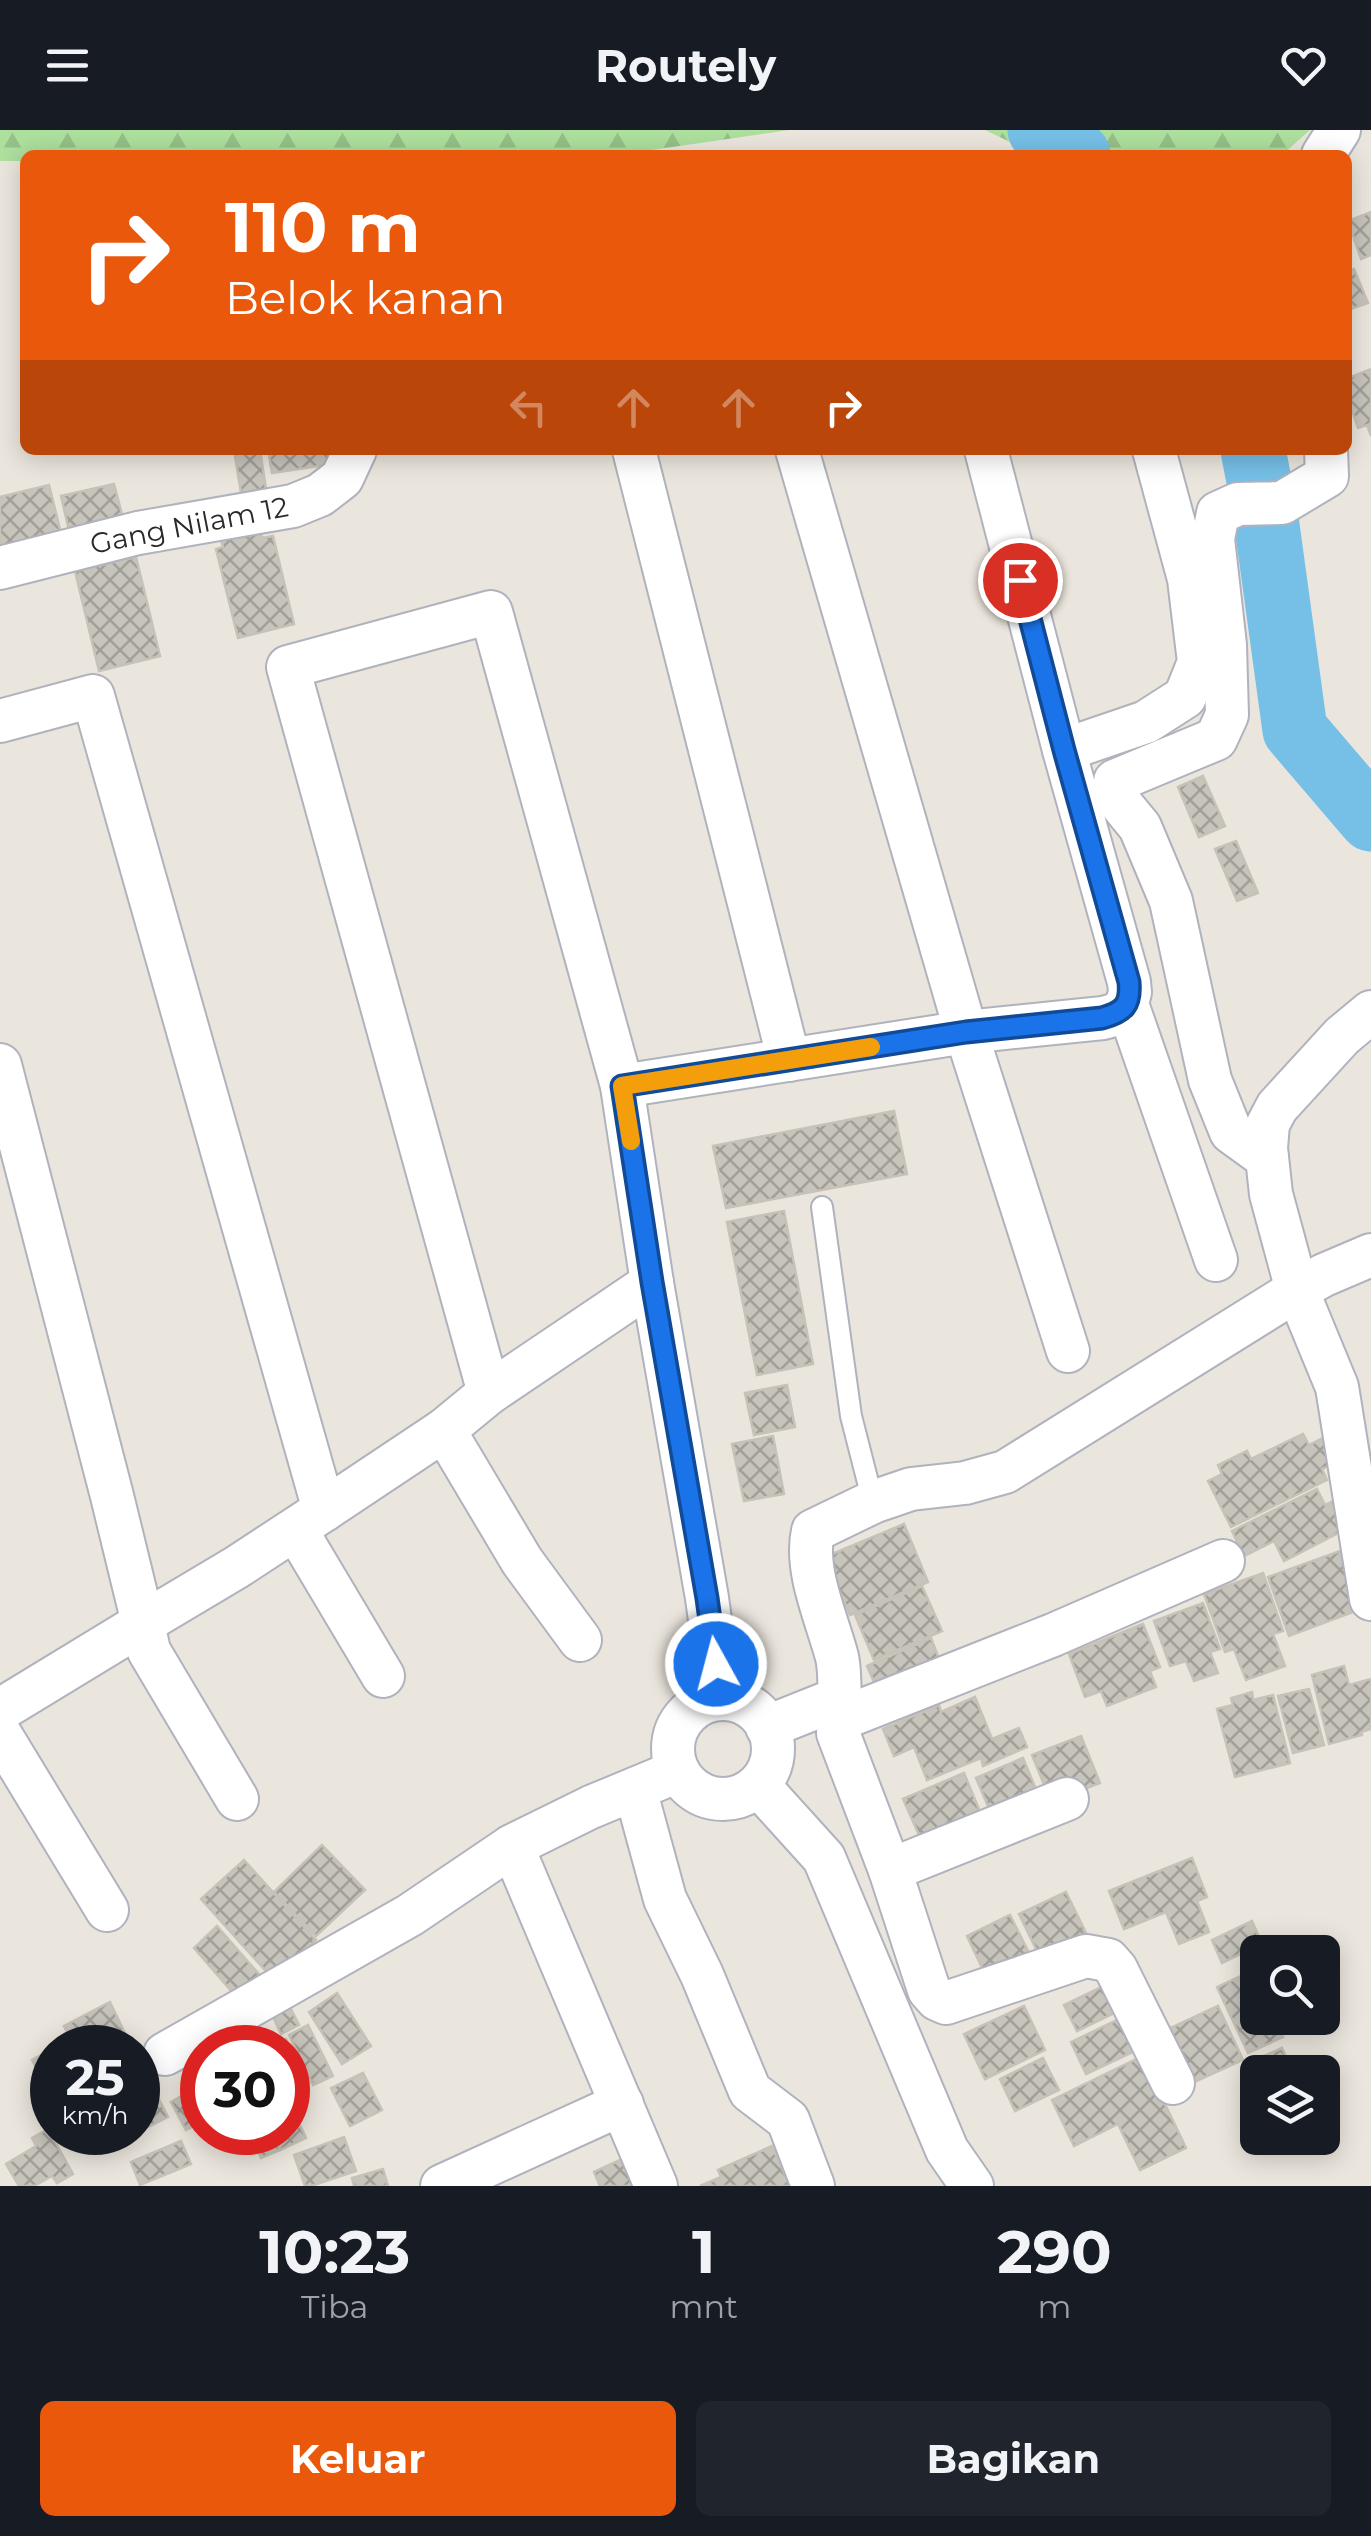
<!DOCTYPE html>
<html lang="id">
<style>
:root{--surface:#171b24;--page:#20242c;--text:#f1f3f6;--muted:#9ea1a6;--accent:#ea580c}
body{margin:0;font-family:Montserrat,sans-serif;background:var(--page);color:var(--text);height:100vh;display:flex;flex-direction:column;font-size:38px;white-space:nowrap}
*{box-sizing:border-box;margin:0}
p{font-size:32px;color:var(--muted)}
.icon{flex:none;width:55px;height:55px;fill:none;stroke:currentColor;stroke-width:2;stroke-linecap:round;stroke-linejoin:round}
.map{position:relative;height:2056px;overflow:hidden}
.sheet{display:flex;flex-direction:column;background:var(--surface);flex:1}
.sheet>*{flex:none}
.top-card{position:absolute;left:20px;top:20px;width:1332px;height:305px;border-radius:15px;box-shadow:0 5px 25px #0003;background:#ea580c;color:#fff;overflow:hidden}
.tools{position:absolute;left:1240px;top:1805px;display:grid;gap:20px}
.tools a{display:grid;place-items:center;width:100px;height:100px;border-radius:15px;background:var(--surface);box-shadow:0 5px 25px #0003;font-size:50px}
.speed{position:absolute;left:30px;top:1895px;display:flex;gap:20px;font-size:50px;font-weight:700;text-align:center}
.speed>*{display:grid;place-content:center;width:130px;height:130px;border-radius:50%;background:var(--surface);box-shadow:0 5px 25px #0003;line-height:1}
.speed small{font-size:25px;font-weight:400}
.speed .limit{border:15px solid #d22;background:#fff;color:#111}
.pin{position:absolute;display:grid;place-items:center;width:85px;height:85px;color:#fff;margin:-42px;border:5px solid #fff;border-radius:50%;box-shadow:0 2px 10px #0007}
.me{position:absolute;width:110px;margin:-55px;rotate:353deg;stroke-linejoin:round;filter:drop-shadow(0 0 8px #0008)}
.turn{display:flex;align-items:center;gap:35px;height:210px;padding:0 40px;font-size:45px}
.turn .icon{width:130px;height:130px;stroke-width:2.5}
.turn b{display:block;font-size:70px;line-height:85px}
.lanes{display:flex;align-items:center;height:95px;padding:0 40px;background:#0003;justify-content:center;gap:50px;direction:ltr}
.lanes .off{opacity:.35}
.eta{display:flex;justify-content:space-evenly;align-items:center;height:170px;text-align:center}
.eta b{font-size:60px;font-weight:700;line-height:70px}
.primary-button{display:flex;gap:20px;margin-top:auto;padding:20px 40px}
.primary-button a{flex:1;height:115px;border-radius:15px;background:var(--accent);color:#fff;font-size:40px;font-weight:700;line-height:115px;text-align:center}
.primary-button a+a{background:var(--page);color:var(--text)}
header{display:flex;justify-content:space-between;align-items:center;height:130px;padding:0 40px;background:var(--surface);font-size:45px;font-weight:700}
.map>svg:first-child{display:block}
.forest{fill:url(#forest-firs)}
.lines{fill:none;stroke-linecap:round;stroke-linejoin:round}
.river{stroke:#76bfe7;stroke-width:65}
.building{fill:url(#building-cross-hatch);stroke:#c7c2b7;stroke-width:2.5}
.lane-casing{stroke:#b0b2bd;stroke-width:24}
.street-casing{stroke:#b0b2bd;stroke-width:46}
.lane{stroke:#fff;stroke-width:20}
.street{stroke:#fff;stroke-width:42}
.route-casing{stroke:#114b97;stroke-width:25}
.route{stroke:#1a73e8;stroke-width:18}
.slow{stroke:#f59e0b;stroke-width:18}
.labels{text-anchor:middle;stroke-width:8;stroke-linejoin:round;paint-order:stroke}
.street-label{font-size:28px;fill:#2a2a2a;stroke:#fff}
</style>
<header><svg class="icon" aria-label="menu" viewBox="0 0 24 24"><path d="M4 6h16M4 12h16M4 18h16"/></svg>Routely<svg class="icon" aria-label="heart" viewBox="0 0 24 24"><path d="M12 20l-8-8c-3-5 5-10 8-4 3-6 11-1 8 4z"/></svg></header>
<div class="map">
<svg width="1371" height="2056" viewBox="0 0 1371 2056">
<defs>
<pattern id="forest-firs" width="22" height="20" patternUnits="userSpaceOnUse" patternTransform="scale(2.5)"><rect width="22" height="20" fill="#addf9d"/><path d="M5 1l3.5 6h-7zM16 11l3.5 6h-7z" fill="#95c087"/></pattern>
<pattern id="building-cross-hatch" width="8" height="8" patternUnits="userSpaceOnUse" patternTransform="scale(2.5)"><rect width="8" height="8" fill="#c7c4bc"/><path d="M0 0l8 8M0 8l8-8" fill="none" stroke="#a29f99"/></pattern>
</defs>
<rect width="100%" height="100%" fill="#ebe6dd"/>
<!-- forest -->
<g class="forest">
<path d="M0,0H789L617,25H25V31H0Z"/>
<path d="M985,0H1310L1282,25H1037Z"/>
</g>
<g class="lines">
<!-- river -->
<g class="river">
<path d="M1040,0L1078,25"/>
<path d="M1253,320L1265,381L1295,600L1371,689"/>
</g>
</g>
<!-- building -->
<g class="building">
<path d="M1371,82V125L1361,129L1348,91Z"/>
<path d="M1354,139L1368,173L1348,180V142Z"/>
<path d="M1371,239V306L1367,295L1358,298L1348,270V248Z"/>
<path d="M234,320H260L267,365L242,369Z"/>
<path d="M268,320H330L332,334L272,343Z"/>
<path d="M114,354L124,392L70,405L61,366Z"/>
<path d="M49,355L64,415L0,431V367Z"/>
<path d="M257,389L262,408L273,406L294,494L238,508L216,419L223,417L218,399Z"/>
<path d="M136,427L160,526L99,541L75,441Z"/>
<path d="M1203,646L1225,696L1199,707L1178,657Z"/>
<path d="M1236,711L1258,763L1237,771L1215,719Z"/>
<path d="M894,981L907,1044L726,1078L713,1016Z"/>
<path d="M784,1081L813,1234L757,1245L727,1092Z"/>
<path d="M787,1255L795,1297L754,1305L745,1263Z"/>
<path d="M1303,1304L1309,1315L1325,1307L1337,1332L1322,1339L1327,1350L1231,1397L1208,1351L1222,1344L1218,1335L1247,1321L1251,1329Z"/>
<path d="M773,1306L784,1364L744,1371L732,1314Z"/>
<path d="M1317,1359L1325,1375L1335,1370L1348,1398L1284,1431L1274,1411L1244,1426L1232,1401Z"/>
<path d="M904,1394L928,1452L850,1485L825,1427Z"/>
<path d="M1348,1418L1369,1476L1289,1506L1268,1447Z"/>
<path d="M1263,1443L1283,1501L1273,1504L1285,1536L1246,1550L1234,1519L1225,1522L1204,1464Z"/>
<path d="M922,1456L942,1501L874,1530L855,1485Z"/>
<path d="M1203,1473L1220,1519L1210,1522L1218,1543L1194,1551L1186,1531L1170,1536L1154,1491Z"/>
<path d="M1143,1494L1160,1537L1150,1541L1156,1557L1107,1576L1101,1561L1085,1567L1069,1524Z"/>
<path d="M931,1508L944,1542L881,1568L867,1536Z"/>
<path d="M1344,1536L1349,1555L1371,1549V1599L1361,1602L1362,1605L1329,1614L1312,1545Z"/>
<path d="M1309,1559L1324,1615L1293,1623L1278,1566Z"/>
<path d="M1252,1562L1253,1570L1273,1565L1290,1633L1235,1647L1217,1579L1233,1575L1231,1568Z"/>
<path d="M975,1567L992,1609L1019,1598L1027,1617L983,1636L981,1628L927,1650L914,1617L894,1626L883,1599L939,1575L941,1582Z"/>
<path d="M1081,1606L1100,1653L1051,1672L1032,1625Z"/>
<path d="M1023,1628L1040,1669L993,1688L976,1648Z"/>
<path d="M964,1643L983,1689L923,1714L903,1669Z"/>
<path d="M322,1715L365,1760L316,1806L274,1762Z"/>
<path d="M1192,1728L1207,1767L1197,1771L1209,1802L1179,1814L1166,1782L1124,1799L1109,1761Z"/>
<path d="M244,1730L316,1810L273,1849L201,1769Z"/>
<path d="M1066,1762L1086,1803L1039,1825L1019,1784Z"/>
<path d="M1010,1785L1031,1827L987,1848L967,1806Z"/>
<path d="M1252,1791L1262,1814L1222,1833L1212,1810Z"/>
<path d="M217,1796L264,1850L240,1871L194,1818Z"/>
<path d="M1252,1841L1255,1847L1258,1846V1888L1302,1889L1279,1900L1283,1907L1248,1923L1217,1857Z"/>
<path d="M1118,1849L1131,1875L1077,1901L1064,1875Z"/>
<path d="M337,1863L371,1916L342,1934L309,1882Z"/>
<path d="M285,1867L299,1895L281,1904L268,1876Z"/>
<path d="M110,1872L132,1918H75L64,1896Z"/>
<path d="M1024,1876L1045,1920L985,1949L964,1904Z"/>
<path d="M1218,1876L1243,1930L1192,1953L1168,1899Z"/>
<path d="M1134,1882L1150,1914L1086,1944L1071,1912Z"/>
<path d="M308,1895L333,1946L313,1955L289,1905Z"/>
<path d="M286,1909L304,1948L288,1956V1918H267Z"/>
<path d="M1282,1918L1293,1942H1258V1950L1250,1932Z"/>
<path d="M52,1919V1960L49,1962L32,1930Z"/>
<path d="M1153,1921L1175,1967L1164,1972L1186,2018L1140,2040L1118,1994L1074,2016L1052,1970Z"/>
<path d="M1043,1928L1059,1960L1015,1981L1000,1949Z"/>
<path d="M202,1935V1970L199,1972L185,1944Z"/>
<path d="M363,1943L382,1980L350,1996L331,1958Z"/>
<path d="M150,1952L168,1987L138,2002V1959Z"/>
<path d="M187,1963L202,1991L186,2000L171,1972Z"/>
<path d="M289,1971L306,2008L280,2020L272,2002H288V1972Z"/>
<path d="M48,1999L73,2044L57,2053L52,2046L34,2056H19L6,2034L36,2016L32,2008Z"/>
<path d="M249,2002H272L280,2020L261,2028Z"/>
<path d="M344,2007L356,2041L311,2056H305L294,2025Z"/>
<path d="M181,2011L191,2034L140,2055L131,2032Z"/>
<path d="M772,2016L790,2056H700L721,2047L718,2040Z"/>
<path d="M633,2024L647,2056H600L594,2042Z"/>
<path d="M383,2039L388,2056H354L352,2048Z"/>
</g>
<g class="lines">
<!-- lane casing -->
<g class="lane-casing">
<path id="lane" d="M822,1077L851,1286L873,1372"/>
</g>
<!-- street casing -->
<g class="street-casing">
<g id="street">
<path d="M1323,25L1339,0"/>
<path d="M634,320L789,930"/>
<path d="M797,320L966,902L1068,1221"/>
<path d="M986,320L1064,620L1129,852L1130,862L1127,874L1216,1130"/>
<path d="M0,438L138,403L293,376L320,365L342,348L355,320"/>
<path d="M0,591L93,566L324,1380L444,1300"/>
<path d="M1064,620L1146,592L1185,567L1199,532L1189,449L1154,320"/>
<path d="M1371,882L1342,906L1277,977L1268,994L1266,1018L1271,1064L1297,1160L1337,1257L1371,1469"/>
<path d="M0,935L112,1366L143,1493L237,1437L324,1380"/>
<path d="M622,956L966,902L1103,888L1118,884L1127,874"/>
<path d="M1267,1028L1231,1002L1210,950L1171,771L1140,697L1117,669L1115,651L1216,609L1227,585L1225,515L1213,409L1218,383L1238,374L1282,373L1327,346L1326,320"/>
<path d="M489,1263L288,537L491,482L622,956L652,1153L707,1468L716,1534L715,1569"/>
<path d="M296,1400L383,1546"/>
<path d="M580,1510L522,1431L444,1300L489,1263L652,1153"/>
<path d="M840,1568L838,1603L890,1740L929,1860L937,1869L946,1873L1086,1826L1108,1830L1116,1839L1173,1953"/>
<circle cx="723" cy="1619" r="50"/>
<path d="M0,1580L143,1493L149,1521L237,1669"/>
<path d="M838,1590L1053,1505L1223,1431"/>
<path d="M767,1597L840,1568C839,1555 840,1540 837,1527C827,1489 804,1440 813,1401L873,1372L911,1359L965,1353L1005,1342L1297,1160L1324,1145L1371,1125"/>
<path d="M0,1604L107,1780"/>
<path d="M758,1655L824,1728L947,2020L972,2056"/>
<path d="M635,1659L665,1769L702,1845L750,1961L788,1990L813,2056"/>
<path d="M512,1716L656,2056"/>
<path d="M890,1740L1067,1669"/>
<path d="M165,1924L410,1785L512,1716L591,1677L678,1641"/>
<path d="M442,2056L622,1974"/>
</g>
</g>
<!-- lane -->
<use href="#lane" class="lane"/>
<!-- street -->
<use href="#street" class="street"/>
</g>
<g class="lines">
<!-- route casing -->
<g class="route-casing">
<path id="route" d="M716,1534L707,1468L652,1152L622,956L966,902L1102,888C1124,882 1131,875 1129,852L1064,620L1020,450"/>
</g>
<!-- route -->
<use href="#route" class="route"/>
<!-- slow -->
<path class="slow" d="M631,1011L622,956L871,917"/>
</g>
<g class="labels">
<!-- street labels -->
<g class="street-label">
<text transform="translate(189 395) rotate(-11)" y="10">Gang Nilam 12</text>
</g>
</g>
</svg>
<div class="tools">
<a><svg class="icon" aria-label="search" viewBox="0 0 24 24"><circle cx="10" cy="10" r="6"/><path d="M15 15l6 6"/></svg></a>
<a><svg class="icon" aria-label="layers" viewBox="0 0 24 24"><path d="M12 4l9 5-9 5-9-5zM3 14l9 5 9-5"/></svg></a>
</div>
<div class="speed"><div>25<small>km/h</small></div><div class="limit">30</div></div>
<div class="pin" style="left:1020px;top:450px;background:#d93025"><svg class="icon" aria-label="arrive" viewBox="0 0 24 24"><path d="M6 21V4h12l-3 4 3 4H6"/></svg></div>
<svg class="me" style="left:716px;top:1534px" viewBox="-20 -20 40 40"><circle r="17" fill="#1a73e8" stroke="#fff" stroke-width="3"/><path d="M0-11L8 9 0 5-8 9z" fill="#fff"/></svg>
<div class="top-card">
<div class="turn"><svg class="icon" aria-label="right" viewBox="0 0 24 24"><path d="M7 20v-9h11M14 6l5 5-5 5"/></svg><div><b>110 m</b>Belok kanan</div></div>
<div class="lanes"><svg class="icon off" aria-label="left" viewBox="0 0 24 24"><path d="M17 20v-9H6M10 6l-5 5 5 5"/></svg><svg class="icon off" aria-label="ahead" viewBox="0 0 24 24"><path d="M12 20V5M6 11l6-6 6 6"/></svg><svg class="icon off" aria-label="ahead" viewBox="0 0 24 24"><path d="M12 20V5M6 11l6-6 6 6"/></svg><svg class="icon" aria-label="right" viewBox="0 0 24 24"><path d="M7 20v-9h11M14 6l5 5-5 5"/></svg></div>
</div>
</div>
<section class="sheet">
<div class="eta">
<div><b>10:23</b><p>Tiba</p></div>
<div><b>1</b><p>mnt</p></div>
<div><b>290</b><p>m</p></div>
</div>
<div class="primary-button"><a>Keluar</a><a>Bagikan</a></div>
</section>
